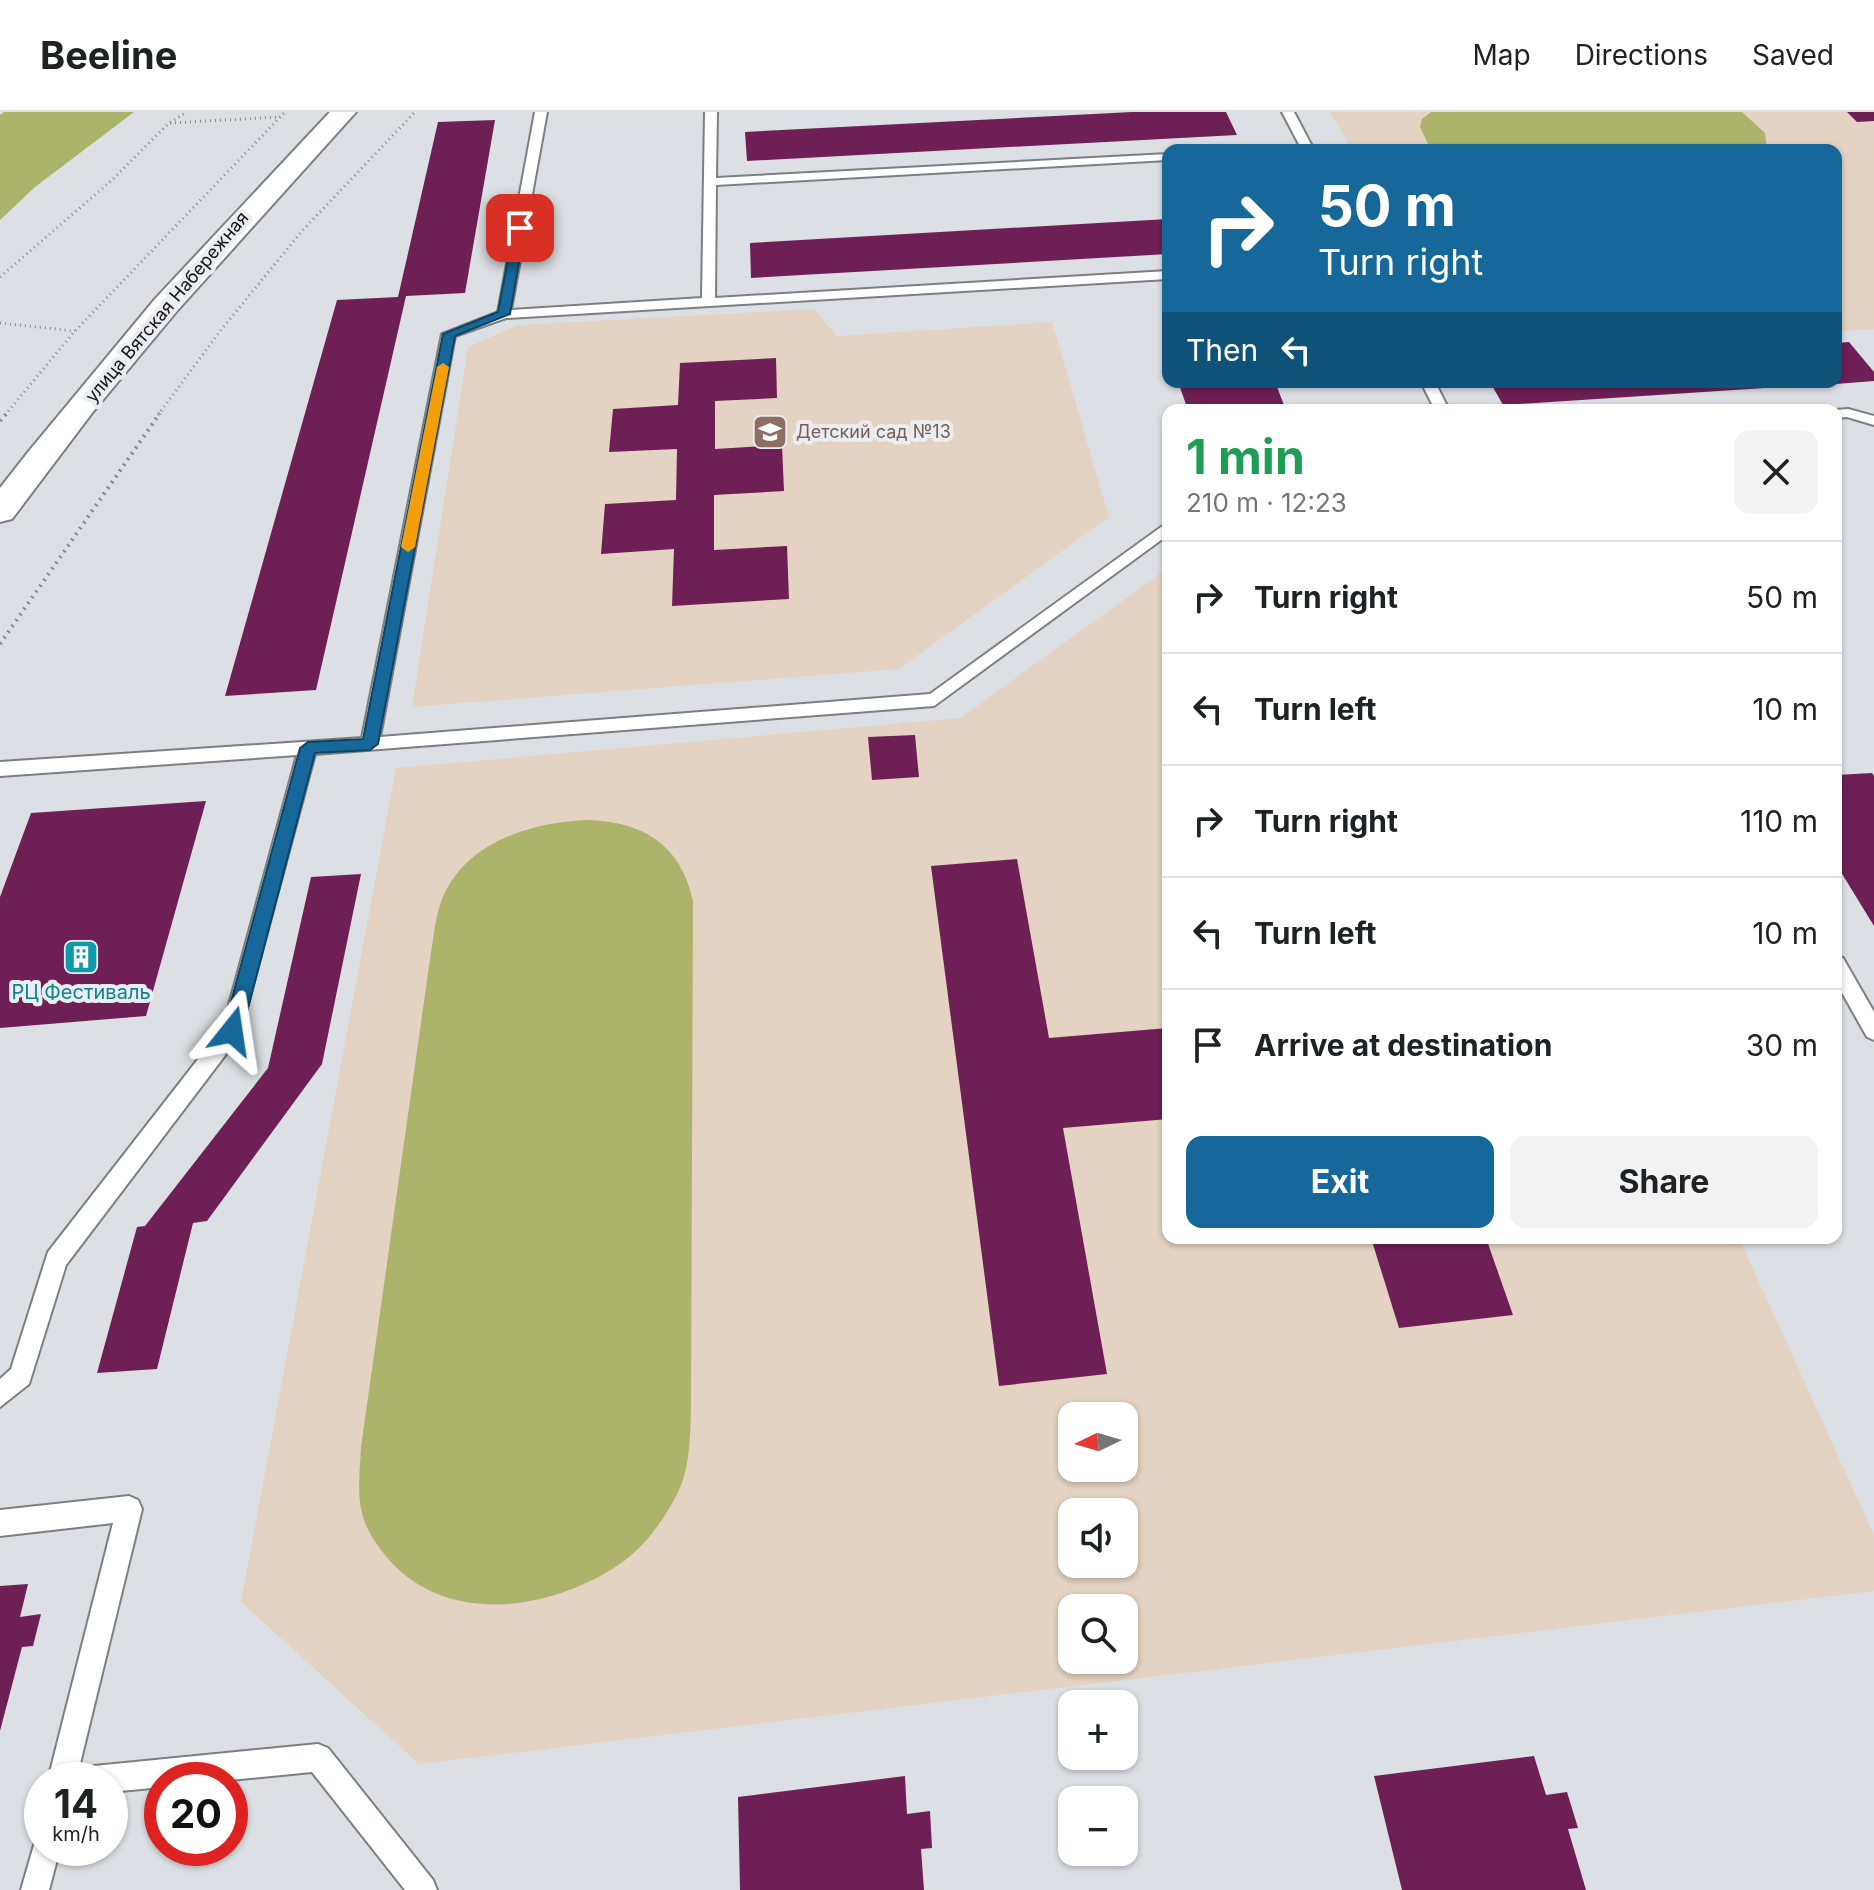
<!DOCTYPE html>
<meta charset="utf-8">
<style>
:root{--surface:#fff;--page:#f2f2f2;--text:#202124;--muted:#757577;--line:#e0e0e0;--accent:#156899}
body{margin:0;font-family:Inter,sans-serif;background:var(--page);color:var(--text);height:100vh;display:flex;flex-direction:column;font-size:30px;white-space:nowrap}
*{box-sizing:border-box;margin:0}
p{font-size:26px;color:var(--muted)}
.icon{flex:none;width:44px;height:44px;fill:none;stroke:currentColor;stroke-width:2;stroke-linecap:round;stroke-linejoin:round}
.map{position:relative;flex:1;overflow:hidden}
.side{position:absolute;left:1162px;top:292px;width:680px;height:840px;display:flex;flex-direction:column;background:var(--surface);border-radius:16px;box-shadow:0 2px 6px #0004}
.side>*{flex:none}
.hud{position:absolute;left:1162px;top:32px;width:680px;height:244px;border-radius:16px;box-shadow:0 2px 6px #0004;background:#156899;color:#fff;overflow:hidden}
.needle{width:52px;rotate:265deg}
.buttons{position:absolute;left:1058px;top:1290px;display:grid;gap:16px}
.buttons a{display:grid;place-items:center;width:80px;height:80px;border-radius:16px;background:var(--surface);box-shadow:0 2px 6px #0004;font-size:40px}
.speed{position:absolute;left:24px;top:1650px;display:flex;gap:16px;font-size:40px;font-weight:700;text-align:center}
.speed>*{display:grid;place-content:center;width:104px;height:104px;border-radius:50%;background:var(--surface);box-shadow:0 2px 6px #0004;line-height:1}
.speed small{font-size:20px;font-weight:400}
.speed .limit{border:12px solid #d22;background:#fff;color:#111}
.pin{position:absolute;display:grid;place-items:center;width:68px;height:68px;color:#fff;margin:-34px;border-radius:16px;box-shadow:0 4px 12px #0006}
.me{position:absolute;width:88px;margin:-44px;rotate:15deg;stroke-linejoin:round;filter:drop-shadow(0 0 6px #0008)}
.turn{display:flex;align-items:center;gap:28px;height:168px;padding:0 24px;font-size:36px}
.turn .icon{width:104px;height:104px;stroke-width:2.5}
.turn b{display:block;font-size:56px;line-height:68px}
.then{display:flex;align-items:center;height:76px;padding:0 24px;background:#0003;gap:16px;font-size:30px}
.round{display:grid;place-items:center;flex:none;width:84px;height:84px;border-radius:16px;background:var(--page)}
.headline{display:flex;align-items:center;justify-content:space-between;height:136px;padding:0 24px}
h1{font-size:48px;font-weight:700;line-height:60px;color:#1e9e55}
.cta{display:flex;gap:16px;margin-top:auto;padding:16px 24px}
.cta a{flex:1;height:92px;border-radius:16px;background:var(--accent);color:#fff;font-size:32px;font-weight:700;line-height:92px;text-align:center}
.cta a+a{background:var(--page);color:var(--text)}
ul{padding:0;list-style:none}
li{display:flex;align-items:center;gap:24px;height:112px;padding:0 24px;border-top:2px solid var(--line)}
li div{flex:1}
li b{display:block;font-size:30px}
li em{font-style:normal}
header{display:flex;align-items:center;gap:48px;box-sizing:border-box;height:112px;padding:0 40px;background:var(--surface);border-bottom:2px solid var(--line)}
header strong{font-size:38px}
nav{display:flex;gap:44px;margin-inline-start:auto;font-size:28px}
.map>svg:first-child{display:block}
.education{fill:#e4d3c2;fill-rule:evenodd}
.green{fill:#abb46a}
.building{fill:#6e1f55}
.lines{fill:none;stroke-linecap:round;stroke-linejoin:round}
.lane-casing{stroke:#7c7f82;stroke-width:4}
.secondary-casing{stroke:#7c7f82;stroke-width:4}
.path-far1{stroke:#86898c;stroke-width:3;stroke-dasharray:1 4;stroke-linecap:butt}
.path{stroke:#86898c;stroke-width:4;stroke-dasharray:2 5;stroke-linecap:butt}
.lane{fill:#fff;fill-rule:evenodd}
.secondary{fill:#fff;fill-rule:evenodd}
.route{fill:#156899;stroke:#0e4463;stroke-width:2}
.slow{fill:#f59e0b}
.labels{text-anchor:middle;stroke-width:8;stroke-linejoin:round;paint-order:stroke}
.far-street-label{font-size:18px;fill:#141617;stroke:#eaedf1}
.far-education-label{font-size:18px;fill:#785e54;stroke:#eaedf1;text-anchor:start}
.culture-label{font-size:20px;fill:#0d838f;stroke:#eaedf1}
</style>
<header>
<strong>Beeline</strong>
<nav><a>Map</a><a>Directions</a><a>Saved</a></nav>
</header>
<div class="map">
<svg width="1874" height="1778" viewBox="0 0 1874 1778">
<rect width="100%" height="100%" fill="#dce0e4"/>
<!-- education -->
<g class="education">
<path d="M1330,0H1874V217L1836,219V38H1352Z"/>
<path d="M814,197L837,224L1052,210L1109,405L899,557L412,595L468,235L518,213Z"/>
<path d="M1168,456V1126H1739L1874,1423V1479L419,1652L241,1490L396,656L960,606ZM1072,1304H1124V1356H1072ZM1072,1400H1124V1452H1072ZM1072,1496H1124V1548H1072Z"/>
</g>
<!-- green -->
<g class="green">
<path d="M4,0H134L35,75L0,108V3Z"/>
<path d="M1431,0H1742L1765,21L1767,37L1431,38L1420,15L1422,7Z"/>
<path d="M586,708C642,709 681,732 693,789L691,1298C690,1325 690,1358 677,1382C665,1406 646,1433 624,1449C557,1497 451,1516 390,1449C380,1437 369,1423 364,1408C356,1385 360,1359 361,1335L431,840C434,824 435,806 441,790C463,731 528,711 586,708Z"/>
</g>
<!-- building -->
<g class="building">
<path d="M1132,0H1226L1237,23L747,49L745,20Z"/>
<path d="M1847,0H1874V9L1857,10Z"/>
<path d="M495,8L465,181L406,184L316,578L225,584L337,188L398,185L438,10Z"/>
<path d="M1168,107V142L751,166L750,131Z"/>
<path d="M1849,230L1874,260V269L1836,272V231Z"/>
<path d="M776,246L777,286L715,289V337L782,333L784,379L714,383V438L787,434L789,487L672,494L674,437L601,442L605,392L676,388L677,337L609,340L613,297L678,293L680,251Z"/>
<path d="M1178,270H1275L1286,298H1188Z"/>
<path d="M1490,270H1825V272L1503,293Z"/>
<path d="M915,623L919,665L872,668L868,625Z"/>
<path d="M1872,661L1874,664V814L1836,752V663Z"/>
<path d="M206,689L146,904L0,916V785L31,701Z"/>
<path d="M1017,747L1049,926L1168,916V1007L1063,1016L1107,1262L999,1274L931,754Z"/>
<path d="M361,762L322,952L207,1109L193,1111L157,1257L97,1261L137,1115L145,1114L268,956L311,765Z"/>
<path d="M1371,1126H1486L1513,1203L1399,1216Z"/>
<path d="M28,1472L20,1505L41,1502L33,1534L22,1535L0,1619V1474Z"/>
<path d="M1534,1644L1546,1683L1567,1680L1578,1716L1568,1717L1586,1778H1402L1374,1664Z"/>
<path d="M905,1664L907,1702L930,1699L932,1736L921,1737L924,1778H740L738,1685Z"/>
</g>
<g class="lines">
<!-- lane casing -->
<g class="lane-casing">
<g id="lane">
<path d="M535,0H547L511,198L702,186L705,0H717L716,66L1168,42V48L716,73L715,186L1168,159V167L506,206L455,224L380,625L930,582L1168,410V423L934,594L315,642L239,925L66,1153L29,1272L0,1295V1267L11,1257L48,1140L223,915L297,643L0,664V650L362,626L442,222L498,200Z"/>
<path d="M1282,0H1294L1314,38H1302Z"/>
<path d="M1421,270H1435L1449,298H1435Z"/>
<path d="M1848,297L1874,304V313L1847,305L1836,306L1835,298Z"/>
<path d="M1836,844L1843,846L1874,900V928L1867,925L1836,870Z"/>
<path d="M129,1384L138,1388L142,1397L76,1668H48L113,1411L0,1424V1398Z"/>
<path d="M318,1632L328,1636L433,1768L437,1778H405L312,1660L230,1668H162V1675L110,1680V1668H80L84,1658L94,1654Z"/>
<path d="M42,1723V1736H60L49,1778H21L36,1726Z"/>
</g>
</g>
<!-- secondary casing -->
<g class="secondary-casing">
<path id="secondary" d="M330,0H356L176,200L92,301L12,407L0,410V376L29,339L155,187Z"/>
</g>
<!-- path-far1 -->
<g class="path-far1">
<path d="M170,11L280,5"/>
<path d="M0,165L111,69L169,11L187,0"/>
<path d="M0,211L75,219"/>
<path d="M5,303L75,219L285,0"/>
<path d="M158,303L221,218L302,119L415,0"/>
</g>
<!-- path -->
<g class="path">
<path d="M0,309L7,301"/>
<path d="M0,532L160,301"/>
</g>
<!-- lane -->
<use href="#lane" class="lane"/>
<!-- secondary -->
<use href="#secondary" class="secondary"/>
</g>
<!-- route -->
<path class="route" d="M520,112L525,116L510,202L455,224L378,632L370,638L315,641L242,919L239,925H226L223,919L300,636L308,630L363,627L443,222L498,200L514,116Z"/>
<!-- slow -->
<path class="slow" d="M443,251L449,255L415,435L408,440L401,435L437,255Z"/>
<!-- icons -->
<defs>
<g id="school-square" transform="scale(1.8)"><rect x="-9" y="-9" width="18" height="18" rx="4" fill="#8d6e63" stroke="#eaedf1"/><path d="M0-5L7-2L0 1L-7-2ZM-4 1L0 2.5L4 1V4Q0 6-4 4Z" fill="#fff"/></g>
<g id="building-square" transform="scale(1.8)"><rect x="-9" y="-9" width="18" height="18" rx="4" fill="#0f9aa8" stroke="#eaedf1"/><path d="M-4-6H4V6H1V3H-1V6H-4ZM-2.5-4.3h1.7v1.8h-1.7ZM.8-4.3h1.7v1.8H.8ZM-2.5-1h1.7V.8h-1.7ZM.8-1h1.7V.8H.8Z" fill="#fff"/></g>
</defs>
<g fill-rule="evenodd">
<use href="#school-square" x="770" y="320"/>
<use href="#building-square" x="81" y="845"/>
</g>
<g class="labels">
<!-- far-street labels -->
<g class="far-street-label">
<text transform="translate(167 195) rotate(-50)" y="6">улица Вятская Набережная</text>
</g>
<!-- far-education labels -->
<g class="far-education-label">
<text x="796" y="326">Детский сад №13</text>
</g>
<!-- culture labels -->
<g class="culture-label">
<text x="81" y="887">РЦ Фестиваль</text>
</g>
</g>
</svg>
<div class="buttons">
<a><svg class="needle" viewBox="-14 -14 28 28"><path d="M0-13l5 13h-10z" fill="#e53935"/><path d="M0 13l5-13h-10z" fill="#757577"/></svg></a>
<a><svg class="icon" aria-label="sound" viewBox="0 0 24 24"><path d="M4 9h4l5-4v14l-5-4H4zM17 9q2 3 0 6"/></svg></a>
<a><svg class="icon" aria-label="search" viewBox="0 0 24 24"><circle cx="10" cy="10" r="6"/><path d="M15 15l6 6"/></svg></a>
<a>+</a>
<a>−</a>
</div>
<div class="speed"><div>14<small>km/h</small></div><div class="limit">20</div></div>
<div class="pin" style="left:520px;top:116px;background:#d93025"><svg class="icon" aria-label="arrive" viewBox="0 0 24 24"><path d="M6 21V4h12l-3 4 3 4H6"/></svg></div>
<svg class="me" style="left:232px;top:919px" viewBox="-20 -20 40 40"><path d="M0-17L14 15 0 8-14 15z" fill="#156899" stroke="#fff" stroke-width="4"/></svg>
<div class="hud">
<div class="turn"><svg class="icon" aria-label="right" viewBox="0 0 24 24"><path d="M7 20v-9h11M14 6l5 5-5 5"/></svg><div><b>50 m</b>Turn right</div></div>
<div class="then">Then<svg class="icon" aria-label="left" viewBox="0 0 24 24"><path d="M17 20v-9H6M10 6l-5 5 5 5"/></svg></div>
</div>
<section class="side">
<div class="headline"><div><h1>1 min</h1><p>210 m · 12:23</p></div><a class="round"><svg class="icon" aria-label="close" viewBox="0 0 24 24"><path d="M6 6l12 12M18 6L6 18"/></svg></a></div>
<ul>
<li><svg class="icon" aria-label="right" viewBox="0 0 24 24"><path d="M7 20v-9h11M14 6l5 5-5 5"/></svg><div><b>Turn right</b></div><em>50 m</em></li>
<li><svg class="icon" aria-label="left" viewBox="0 0 24 24"><path d="M17 20v-9H6M10 6l-5 5 5 5"/></svg><div><b>Turn left</b></div><em>10 m</em></li>
<li><svg class="icon" aria-label="right" viewBox="0 0 24 24"><path d="M7 20v-9h11M14 6l5 5-5 5"/></svg><div><b>Turn right</b></div><em>110 m</em></li>
<li><svg class="icon" aria-label="left" viewBox="0 0 24 24"><path d="M17 20v-9H6M10 6l-5 5 5 5"/></svg><div><b>Turn left</b></div><em>10 m</em></li>
<li><svg class="icon" aria-label="arrive" viewBox="0 0 24 24"><path d="M6 21V4h12l-3 4 3 4H6"/></svg><div><b>Arrive at destination</b></div><em>30 m</em></li>
</ul>
<div class="cta"><a>Exit</a><a>Share</a></div>
</section>
</div>
